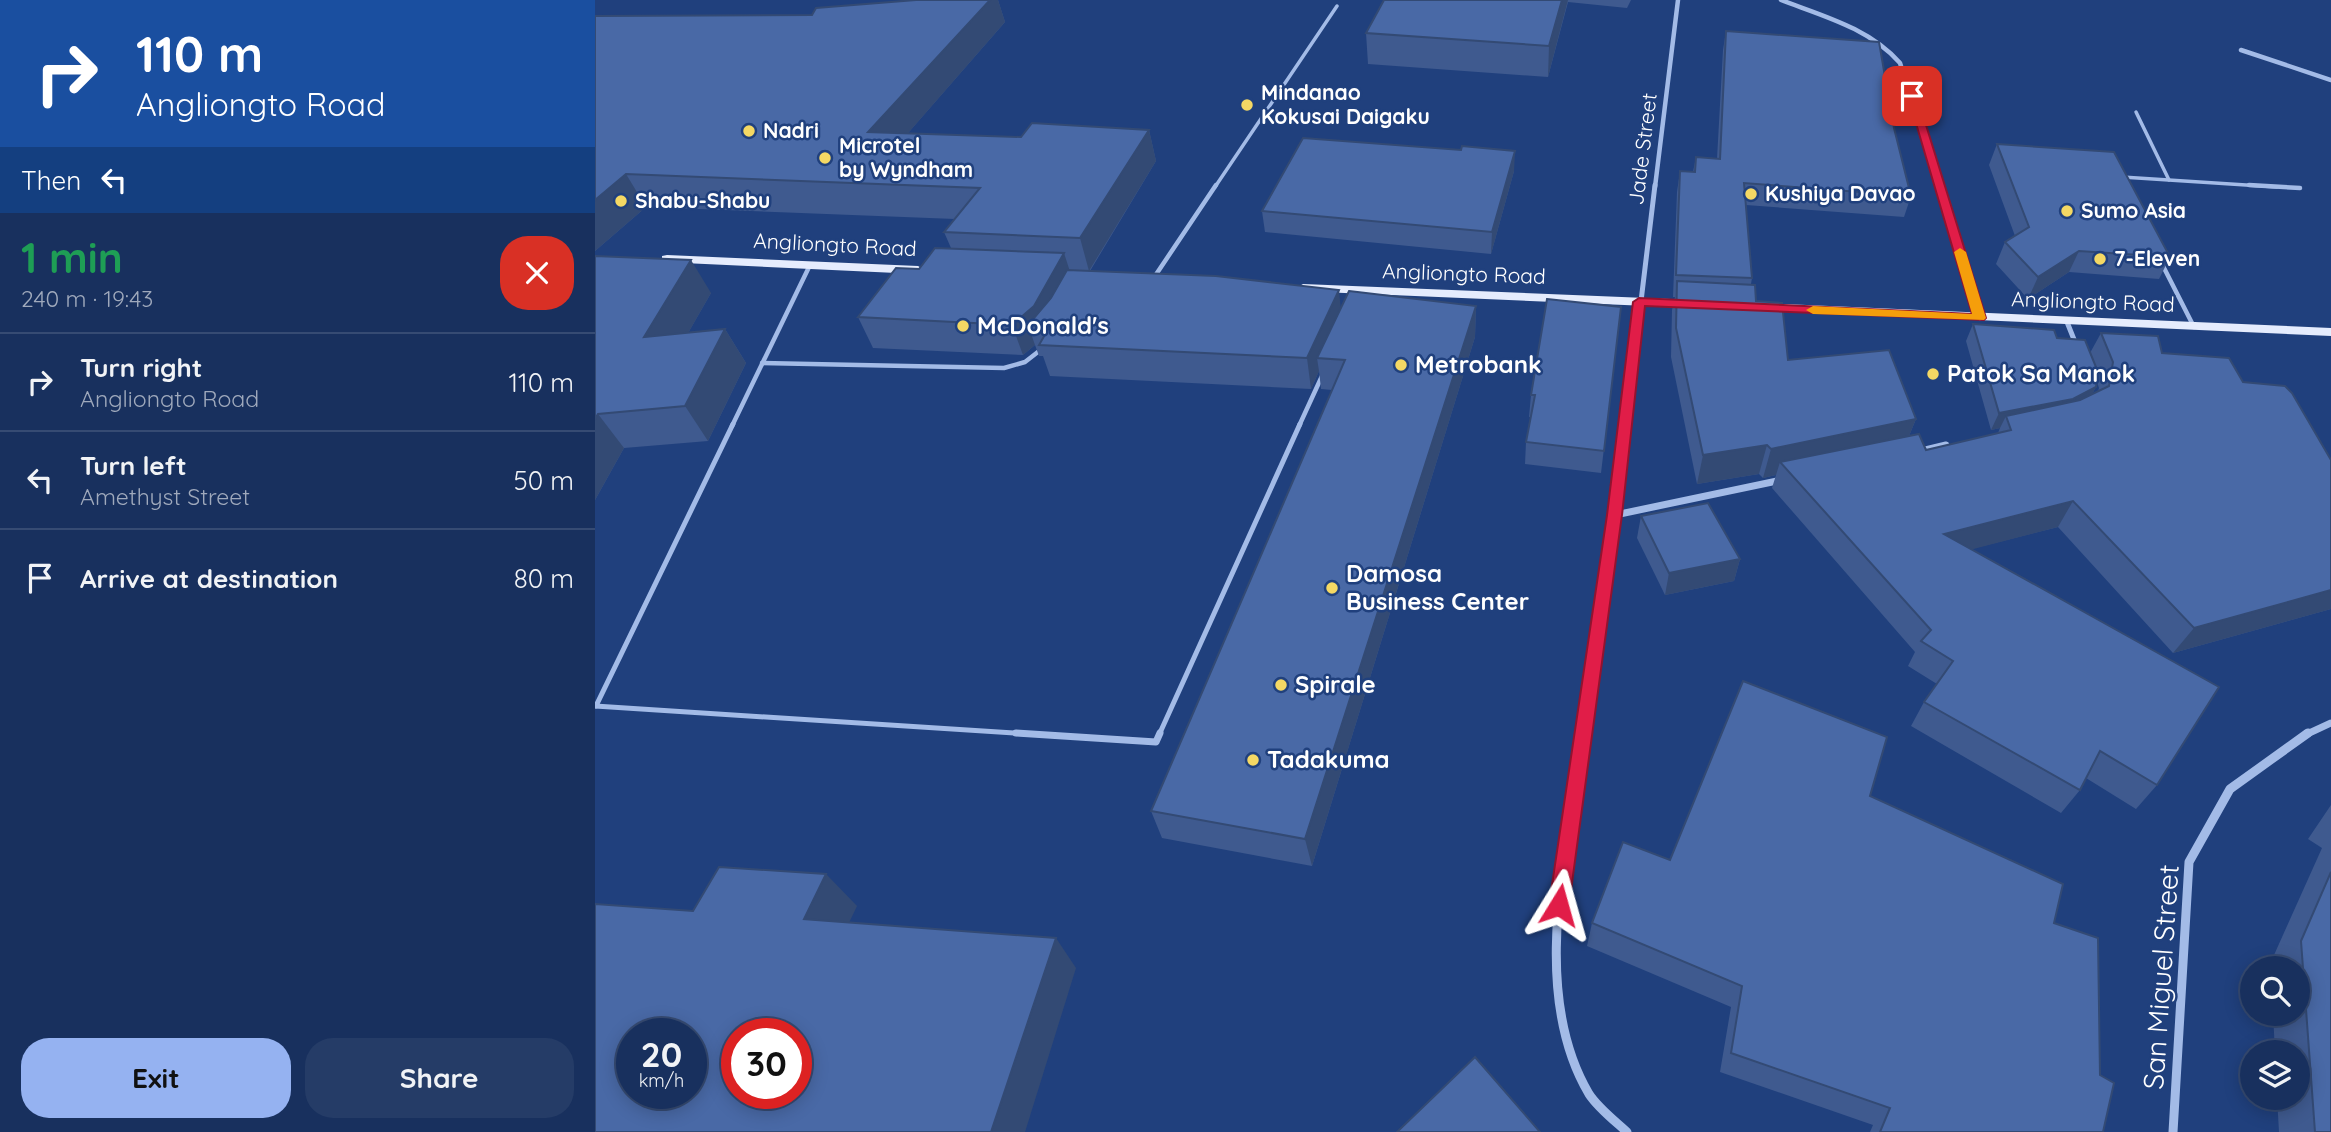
<!DOCTYPE html>
<meta charset="utf-8">
<style>
:root{--surface:#18305e;--page:#253c67;--text:#f1f3f6;--muted:#9fa9bc;--line:#364b73;--accent:#95b2f1}
body{margin:0;font-family:Quicksand,sans-serif;background:var(--page);color:var(--text);height:100vh;display:flex;flex-direction:column;font-size:26px;white-space:nowrap}
*{box-sizing:border-box;margin:0}
p{font-size:23px;color:var(--muted)}
.icon{flex:none;width:38px;height:38px;fill:none;stroke:currentColor;stroke-width:2;stroke-linecap:round;stroke-linejoin:round}
.map{position:relative;flex:1;overflow:hidden}
.sheet{display:flex;flex-direction:column;background:var(--surface);width:595px}
.sheet>*{flex:none}
.guide{background:#1a4fa0;color:#fff;overflow:hidden}
.tools{position:absolute;left:1645px;top:956px;display:grid;gap:14px}
.tools a{display:grid;place-items:center;width:70px;height:70px;border-radius:50%;background:var(--surface);box-shadow:0 4px 18px #0003,0 0 0 2px var(--line);font-size:35px}
.speed{position:absolute;left:21px;top:1018px;display:flex;gap:14px;font-size:35px;font-weight:700;text-align:center}
.speed>*{display:grid;place-content:center;width:91px;height:91px;border-radius:50%;background:var(--surface);box-shadow:0 4px 18px #0003,0 0 0 2px var(--line);line-height:1}
.speed small{font-size:18px;font-weight:400}
.speed .limit{border:10px solid #d22;background:#fff;color:#111}
.pin{position:absolute;display:grid;place-items:center;width:60px;height:60px;color:#fff;margin:-30px;border-radius:14px;box-shadow:0 4px 10px #0006}
.me{position:absolute;width:77px;margin:-38px;rotate:8deg;stroke-linejoin:round;filter:drop-shadow(0 0 5px #0008)}
.turn{display:flex;align-items:center;gap:24px;height:147px;padding:0 21px;font-size:32px}
.turn .icon{width:91px;height:91px;stroke-width:2.5}
.turn b{display:block;font-size:49px;line-height:60px}
.then{display:flex;align-items:center;height:66px;padding:0 21px;background:#0003;gap:14px;font-size:26px}
.round{display:grid;place-items:center;flex:none;width:74px;height:74px;border-radius:28px;background:var(--page)}
.overview{display:flex;align-items:center;justify-content:space-between;height:119px;padding:0 21px}
h1{font-size:42px;font-weight:700;line-height:52px;color:#1e9e55}
.action{display:flex;gap:14px;margin-top:auto;padding:14px 21px}
.action a{flex:1;height:80px;border-radius:28px;background:var(--accent);color:#111;font-size:28px;font-weight:700;line-height:80px;text-align:center}
.action a+a{background:var(--page);color:var(--text)}
ul{padding:0;list-style:none}
li{display:flex;align-items:center;gap:21px;height:98px;padding:0 21px;border-top:2px solid var(--line)}
li div{flex:1}
li b{display:block;font-size:26px}
li em{font-style:normal}
main{display:flex;flex:1;min-height:0}
.map>svg:first-child{display:block}
.lines{fill:none;stroke-linecap:round;stroke-linejoin:round}
.service-far3{stroke:#a3bbe7;stroke-width:3.5}
.service-far2{stroke:#a3bbe7;stroke-width:4.5}
.service-far1{stroke:#a3bbe7;stroke-width:5}
.service{stroke:#a3bbe7;stroke-width:7}
.minor-far3{stroke:#a3bbe7;stroke-width:4.5}
.minor-far2{stroke:#a3bbe7;stroke-width:5}
.minor-far1{stroke:#a3bbe7;stroke-width:7}
.minor{stroke:#a3bbe7;stroke-width:9}
.primary{fill:#e5ecfd;fill-rule:evenodd}
.wall{fill:#3f5a8f;fill-rule:evenodd}
.shaded-wall{fill:#334a74}
.building{fill:#4969a6;stroke:#334a74;stroke-width:2;fill-rule:evenodd}
.route{fill:#e11d48;stroke:#92132f;stroke-width:2}
.slow{fill:#f59e0b}
.poi-dot{fill:#f4d864;stroke:#20407d;stroke-width:2.5}
.labels{text-anchor:middle;stroke-width:5;stroke-linejoin:round;paint-order:stroke}
.far-poi-label{font-size:21px;font-weight:bold;fill:#fff;stroke:#20407d;text-anchor:start}
.far-street-label{font-size:21px;fill:#fff;stroke:#20407d}
.poi-label{font-size:24px;font-weight:bold;fill:#fff;stroke:#20407d;text-anchor:start}
.near-street-label{font-size:28px;fill:#fff;stroke:#20407d}
</style>
<main>
<section class="sheet">
<div class="guide">
<div class="turn"><svg class="icon" aria-label="right" viewBox="0 0 24 24"><path d="M7 20v-9h11M14 6l5 5-5 5"/></svg><div><b>110 m</b>Angliongto Road</div></div>
<div class="then">Then<svg class="icon" aria-label="left" viewBox="0 0 24 24"><path d="M17 20v-9H6M10 6l-5 5 5 5"/></svg></div>
</div>
<div class="overview"><div><h1>1 min</h1><p>240 m · 19:43</p></div><a class="round" style="background:#d93025;color:#fff"><svg class="icon" aria-label="close" viewBox="0 0 24 24"><path d="M6 6l12 12M18 6L6 18"/></svg></a></div>
<ul>
<li><svg class="icon" aria-label="right" viewBox="0 0 24 24"><path d="M7 20v-9h11M14 6l5 5-5 5"/></svg><div><b>Turn right</b><p>Angliongto Road</p></div><em>110 m</em></li>
<li><svg class="icon" aria-label="left" viewBox="0 0 24 24"><path d="M17 20v-9H6M10 6l-5 5 5 5"/></svg><div><b>Turn left</b><p>Amethyst Street</p></div><em>50 m</em></li>
<li><svg class="icon" aria-label="arrive" viewBox="0 0 24 24"><path d="M6 21V4h12l-3 4 3 4H6"/></svg><div><b>Arrive at destination</b></div><em>80 m</em></li>
</ul>
<div class="action"><a>Exit</a><a>Share</a></div>
</section>
<div class="map">
<svg width="1736" height="1132" viewBox="0 0 1736 1132">
<rect width="100%" height="100%" fill="#20407d"/>
<g class="lines">
<!-- service-far3 -->
<g class="service-far3">
<path d="M1541,112L1574,180"/>
<path d="M1527,177L1682,187"/>
<path d="M620,187L742,6"/>
</g>
<!-- service-far2 -->
<g class="service-far2">
<path d="M1654,185L1705,188"/>
<path d="M1567,264L1599,327"/>
<path d="M558,279L621,185"/>
<path d="M167,363L409,368L430,362L448,348"/>
<path d="M137,426L215,265"/>
<path d="M704,426L727,376"/>
</g>
<!-- service-far1 -->
<g class="service-far1">
<path d="M0,706L449,735"/>
<path d="M1,706L138,424"/>
<path d="M564,735L705,424"/>
</g>
<!-- service -->
<path class="service" d="M421,733L561,742L565,733"/>
<!-- minor-far3 -->
<g class="minor-far3">
<path d="M1186,0C1228,16 1274,28 1305,63L1344,187"/>
<path d="M1646,50L1736,80"/>
<path d="M1060,187L1083,0"/>
</g>
<!-- minor-far2 -->
<g class="minor-far2">
<path d="M1343,185L1385,318"/>
<path d="M1472,322L1482,347"/>
<path d="M1031,426L1060,185"/>
</g>
<!-- minor-far1 -->
<g class="minor-far1">
<path d="M1322,452L1351,445"/>
<path d="M1020,515L1187,480"/>
<path d="M988,735L1031,424"/>
<path d="M1710,735L1736,723"/>
</g>
<!-- minor -->
<g class="minor">
<path d="M989,733C973,845 933,991 994,1094C1003,1108 1020,1121 1032,1132"/>
<path d="M1578,1132L1594,862L1635,789L1713,733"/>
</g>
<!-- primary -->
<g class="primary">
<path d="M72,255L323,266L330,270L323,274L67,262V256Z"/>
<path d="M708,284L1100,300L1107,304L1100,308L703,291L701,288Z"/>
<path d="M1166,303L1736,328V336L1161,310L1159,307Z"/>
</g>
</g>
<!-- wall -->
<g class="wall">
<path d="M321,0H403L410,22L313,133L426,137L554,130L561,161L495,271L745,309L881,306L880,337L717,866L567,838L556,811L737,390L726,389L724,371L716,389L455,376L448,356H444L440,345L428,355L278,348L263,317L324,269L356,248L349,232L360,219L51,207L0,251V16L217,15Z"/>
<path d="M789,0H1036L1032,8L973,2L953,77L773,64L771,33Z"/>
<path d="M1131,31L1299,128L1316,196L1309,217L1151,205L1157,278L1156,284L1161,301L1193,360L1321,419L1314,436L1331,450L1403,433L1405,428L1396,430L1371,341L1378,324L1462,338L1495,353L1506,333L1567,353L1648,382L1736,460V609L1578,653L1463,527L1376,549L1562,785L1541,809L1491,778L1485,790L1466,813L1316,726L1329,702L1342,684L1313,666L1320,652L1177,488L1181,475L1168,478L1164,474L1102,484L1076,357L1077,310L1080,297H1078L1082,192L1085,171L1098,172L1101,157L1122,159L1128,50ZM1502,382L1504,388L1503,391L1497,394L1501,387Z"/>
<path d="M1402,144L1575,257L1564,279L1474,272L1433,299L1401,264L1410,242L1420,236L1394,165Z"/>
<path d="M919,171L896,254L670,232L667,211Z"/>
<path d="M0,256L116,293L93,333L130,329L151,363L113,441L29,448L0,500Z"/>
<path d="M1026,307L1006,473L930,464L931,442L936,417H934L936,395Z"/>
<path d="M1046,516L1145,559L1139,581L1070,595L1042,538Z"/>
<path d="M1275,796L1459,923L1505,1075L1508,1132H1275L1278,1125L1125,1072L1136,1007L992,946L997,923L1075,860Z"/>
<path d="M1736,805V1132H1684L1682,1097H1703V1052H1680L1678,1013H1703V968H1675V964L1727,848L1713,839Z"/>
</g>
<!-- shaded-wall -->
<g class="shaded-wall">
<path d="M395,0H403L410,22L287,163L273,132Z"/>
<path d="M967,0H973L953,77L954,46Z"/>
<path d="M554,130L561,161L494,271L485,238Z"/>
<path d="M920,151L919,171L896,254L897,232Z"/>
<path d="M31,174L51,207L0,251V200Z"/>
<path d="M1484,251L1474,272L1433,299L1443,277Z"/>
<path d="M469,253L479,284L455,326L433,325L440,345L428,355L417,325Z"/>
<path d="M96,260L116,293L72,370L49,337Z"/>
<path d="M744,290L747,321L722,358L724,371L716,389L712,358Z"/>
<path d="M881,306L880,337L717,866L710,839Z"/>
<path d="M130,329L151,363L113,441L90,406Z"/>
<path d="M1501,387L1491,405L1411,416L1405,428L1396,430L1404,413Z"/>
<path d="M3,414L29,448L0,500V419Z"/>
<path d="M1321,419L1309,448L1185,462L1181,475L1168,478L1176,449Z"/>
<path d="M1172,445L1164,474L1102,484L1108,455Z"/>
<path d="M1478,501L1463,527L1336,560L1349,534Z"/>
<path d="M1145,559L1139,581L1070,595L1074,573Z"/>
<path d="M1736,590V609L1578,653L1599,628Z"/>
<path d="M231,874L262,906L241,950L209,919Z"/>
<path d="M461,938L481,968L430,1132H396Z"/>
</g>
<!-- building -->
<g class="building">
<path d="M321,0H395L273,132L426,137L437,123L554,130L485,238L349,232L385,188L31,174L0,200V16L217,15L221,8Z"/>
<path d="M789,0H967L954,46L771,33Z"/>
<path d="M1131,31L1284,42L1299,128L1316,196L1149,183L1157,278L1081,275L1085,171L1100,172L1101,157L1125,159Z"/>
<path d="M708,138L866,150L867,146L920,151L897,232L667,211Z"/>
<path d="M1402,144L1519,152L1575,257L1484,251L1443,277L1410,242L1434,227Z"/>
<path d="M340,248L469,253L439,306L417,325L263,317L301,268L324,269Z"/>
<path d="M0,256L96,260L49,337L130,329L90,406L3,414L0,419Z"/>
<path d="M472,270L621,276L744,290L712,358L444,345L455,326L433,325L456,298Z"/>
<path d="M1082,281L1160,285L1161,301L1187,303L1193,360L1294,350L1321,419L1176,449L1172,445L1108,455L1081,328Z"/>
<path d="M754,291L881,306L710,839L556,811L750,360L722,358Z"/>
<path d="M952,299L1026,307L1009,451L931,442L940,395H936Z"/>
<path d="M1378,324L1459,330L1462,338L1490,340L1503,372L1501,387L1478,399L1404,413Z"/>
<path d="M1506,333L1563,336L1567,353L1634,358L1648,382L1690,386L1697,393L1736,460V590L1599,628L1478,501L1349,534L1624,687L1562,785L1505,751L1485,790L1329,702L1358,661L1326,641L1336,630L1185,462L1324,434L1331,450L1416,430L1411,416L1485,400L1514,386L1518,362Z"/>
<path d="M1113,503L1145,559L1074,573L1046,516Z"/>
<path d="M1148,681L1292,737L1275,796L1468,884L1459,923L1503,938L1505,1075L1519,1083L1508,1132H1285L1295,1108L1136,1053L1147,986L997,923L1028,842L1075,860Z"/>
<path d="M124,867L231,874L209,919L461,938L396,1132H0V904L98,911ZM37,1034H96V1094H37ZM142,1034H201V1094H142Z"/>
<path d="M1736,872V1132H1720L1706,941Z"/>
<path d="M880,1057L945,1132H802Z"/>
</g>
<!-- route -->
<path class="route" d="M1317,93L1322,96L1391,318L1389,320L1050,306L1027,515L974,905L971,912L964,915L957,912L954,905L1012,515L1038,302L1044,298L1377,314L1313,96Z"/>
<!-- slow -->
<path class="slow" d="M1365,248L1371,252L1391,318L1389,320L1218,314L1211,310L1218,306L1377,314L1359,252Z"/>
<!-- markers -->
<g class="poi-dot">
<circle cx="652" cy="105" r="7"/>
<circle cx="154" cy="131" r="7"/>
<circle cx="230" cy="158" r="7"/>
<circle cx="1156" cy="194" r="7"/>
<circle cx="26" cy="201" r="7"/>
<circle cx="1472" cy="211" r="7"/>
<circle cx="1505" cy="259" r="7"/>
<circle cx="368" cy="326" r="7"/>
<circle cx="806" cy="365" r="7"/>
<circle cx="1338" cy="374" r="7"/>
<circle cx="737" cy="588" r="7"/>
<circle cx="686" cy="685" r="7"/>
<circle cx="658" cy="760" r="7"/>
</g>
<g class="labels">
<!-- far-poi labels -->
<g class="far-poi-label">
<text x="666" y="100">Mindanao<tspan x="666" dy="24">Kokusai Daigaku</tspan></text>
<text x="168" y="138">Nadri</text>
<text x="244" y="153">Microtel<tspan x="244" dy="24">by Wyndham</tspan></text>
<text x="1170" y="201">Kushiya Davao</text>
<text x="40" y="208">Shabu-Shabu</text>
<text x="1486" y="218">Sumo Asia</text>
<text x="1519" y="266">7-Eleven</text>
</g>
<!-- far-street labels -->
<g class="far-street-label">
<text transform="translate(1048 149) rotate(-83)" y="7">Jade Street</text>
<text transform="translate(240 245) rotate(3)" y="7">Angliongto Road</text>
<text transform="translate(869 274) rotate(2)" y="7">Angliongto Road</text>
<text transform="translate(1498 302) rotate(2)" y="7">Angliongto Road</text>
</g>
<!-- poi labels -->
<g class="poi-label">
<text x="382" y="334">McDonald's</text>
<text x="820" y="373">Metrobank</text>
<text x="1352" y="382">Patok Sa Manok</text>
<text x="751" y="582">Damosa<tspan x="751" dy="28">Business Center</tspan></text>
<text x="700" y="693">Spirale</text>
<text x="672" y="768">Tadakuma</text>
</g>
<!-- near-street labels -->
<g class="near-street-label">
<text transform="translate(1566 977) rotate(-86)" y="10">San Miguel Street</text>
</g>
</g>
</svg>
<div class="tools">
<a><svg class="icon" aria-label="search" viewBox="0 0 24 24"><circle cx="10" cy="10" r="6"/><path d="M15 15l6 6"/></svg></a>
<a><svg class="icon" aria-label="layers" viewBox="0 0 24 24"><path d="M12 4l9 5-9 5-9-5zM3 14l9 5 9-5"/></svg></a>
</div>
<div class="speed"><div>20<small>km/h</small></div><div class="limit">30</div></div>
<div class="pin" style="left:1317px;top:96px;background:#d93025"><svg class="icon" aria-label="arrive" viewBox="0 0 24 24"><path d="M6 21V4h12l-3 4 3 4H6"/></svg></div>
<svg class="me" style="left:964px;top:905px" viewBox="-20 -20 40 40"><path d="M0-17L14 15 0 8-14 15z" fill="#e11d48" stroke="#fff" stroke-width="4"/></svg>
</div>
</main>
